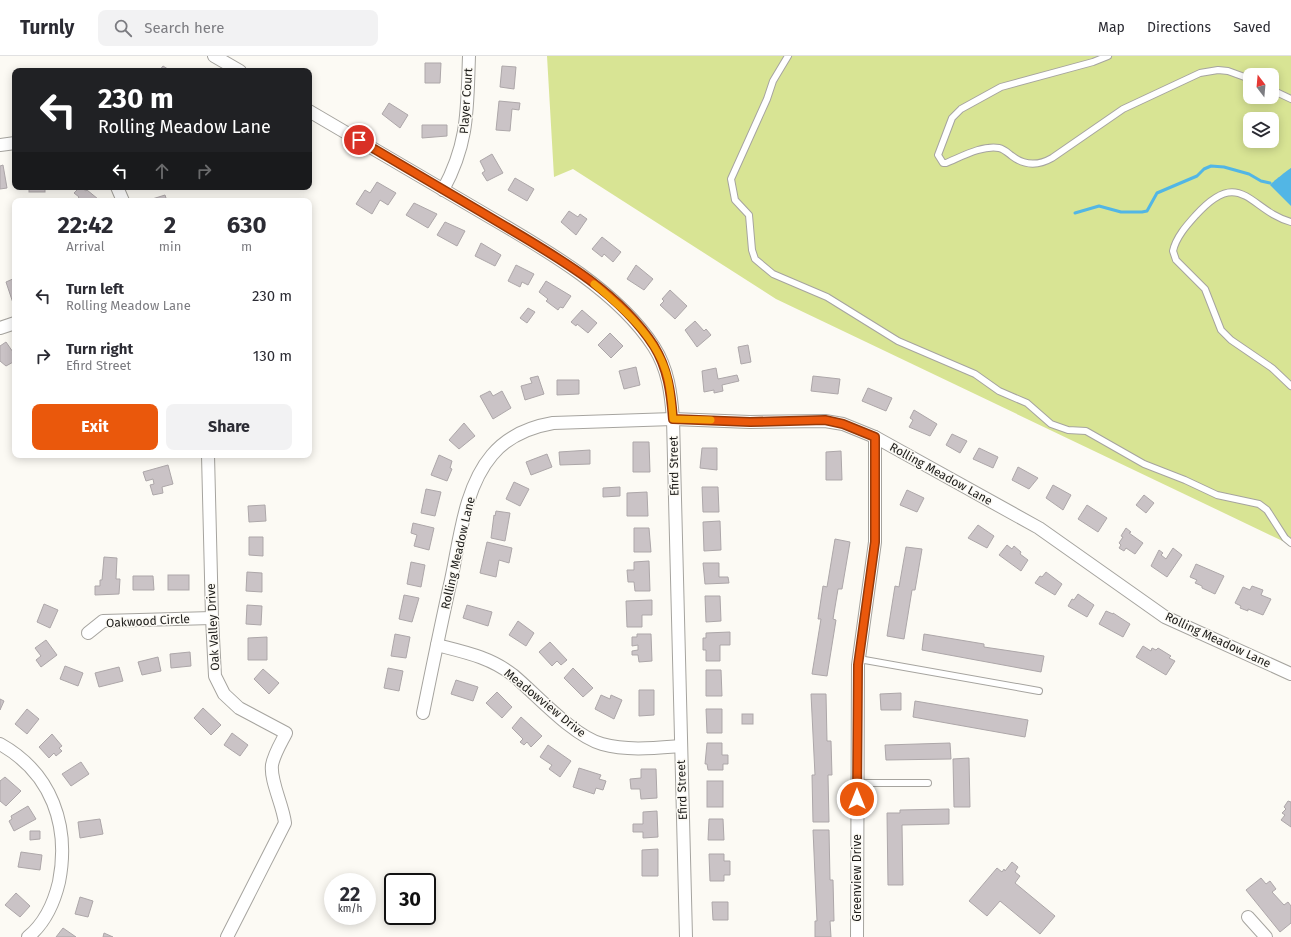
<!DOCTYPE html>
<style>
:root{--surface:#fff;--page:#f2f2f3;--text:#2b2b33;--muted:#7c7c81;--line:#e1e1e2;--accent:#ea580c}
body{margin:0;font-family:"Fira Sans",sans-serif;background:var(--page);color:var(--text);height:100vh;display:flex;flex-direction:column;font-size:15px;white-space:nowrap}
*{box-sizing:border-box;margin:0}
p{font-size:13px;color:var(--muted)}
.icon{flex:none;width:22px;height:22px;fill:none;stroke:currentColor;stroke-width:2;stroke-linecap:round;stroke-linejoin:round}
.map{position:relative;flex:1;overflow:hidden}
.panel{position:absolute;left:12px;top:142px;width:300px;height:260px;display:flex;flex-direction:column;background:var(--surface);border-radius:8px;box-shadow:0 2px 10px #0003}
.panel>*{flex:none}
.hud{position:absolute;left:12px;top:12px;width:300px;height:122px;border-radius:8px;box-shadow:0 2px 10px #0003;background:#202124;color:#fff;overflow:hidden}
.needle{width:26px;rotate:344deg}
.controls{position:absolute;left:1243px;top:12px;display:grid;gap:8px}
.controls a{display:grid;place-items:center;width:36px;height:36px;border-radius:8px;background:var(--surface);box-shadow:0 2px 10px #0003;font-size:20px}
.speed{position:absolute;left:324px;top:817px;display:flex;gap:8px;font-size:20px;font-weight:700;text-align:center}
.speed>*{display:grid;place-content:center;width:52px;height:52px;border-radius:50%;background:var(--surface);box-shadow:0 2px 10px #0003;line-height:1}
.speed small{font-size:10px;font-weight:400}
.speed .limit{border:2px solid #111;border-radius:6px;background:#fff;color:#111}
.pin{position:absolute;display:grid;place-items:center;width:34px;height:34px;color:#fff;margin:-17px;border:2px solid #fff;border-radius:50%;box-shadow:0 1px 4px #0007}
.me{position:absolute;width:44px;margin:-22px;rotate:0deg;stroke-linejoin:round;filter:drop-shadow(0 0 3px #0008)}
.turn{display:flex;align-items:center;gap:14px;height:84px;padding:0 20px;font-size:18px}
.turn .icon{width:52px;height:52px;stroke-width:2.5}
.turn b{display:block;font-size:28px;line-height:34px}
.lanes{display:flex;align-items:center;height:38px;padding:0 20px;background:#0003;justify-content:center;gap:20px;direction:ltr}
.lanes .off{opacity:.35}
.eta{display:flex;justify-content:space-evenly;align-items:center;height:68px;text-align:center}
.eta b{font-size:24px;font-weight:700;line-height:28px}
.cta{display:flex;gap:8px;margin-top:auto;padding:8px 20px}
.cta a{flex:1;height:46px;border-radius:8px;background:var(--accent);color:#fff;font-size:16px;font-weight:700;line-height:46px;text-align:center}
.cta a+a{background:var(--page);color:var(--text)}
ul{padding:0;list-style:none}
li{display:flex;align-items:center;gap:12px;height:60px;padding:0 20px}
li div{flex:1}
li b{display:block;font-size:15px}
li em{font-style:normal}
header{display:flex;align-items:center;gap:24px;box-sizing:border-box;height:56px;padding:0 20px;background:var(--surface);border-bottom:1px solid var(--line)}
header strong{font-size:19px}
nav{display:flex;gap:22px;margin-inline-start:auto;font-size:14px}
.search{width:280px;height:36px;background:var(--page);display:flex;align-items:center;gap:10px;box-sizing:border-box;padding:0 14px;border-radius:8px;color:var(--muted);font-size:15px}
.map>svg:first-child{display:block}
.green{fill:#d8e494;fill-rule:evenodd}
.water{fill:#52b6e5}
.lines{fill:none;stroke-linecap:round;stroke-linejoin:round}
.stream{stroke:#52b6e5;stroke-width:3}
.building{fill:#cac3c6;stroke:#ada7a9}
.service-casing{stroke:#a6a49f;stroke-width:8}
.minor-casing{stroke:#a6a49f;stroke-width:14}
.service{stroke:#fff;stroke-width:6}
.minor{stroke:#fff;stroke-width:12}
.route-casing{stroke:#983908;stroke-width:10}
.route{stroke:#ea580c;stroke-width:7}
.slow{stroke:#f59e0b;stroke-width:7}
.labels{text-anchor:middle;stroke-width:3;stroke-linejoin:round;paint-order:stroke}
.street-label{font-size:12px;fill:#1d1c1a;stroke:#fcfaf4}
</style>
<header>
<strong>Turnly</strong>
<div class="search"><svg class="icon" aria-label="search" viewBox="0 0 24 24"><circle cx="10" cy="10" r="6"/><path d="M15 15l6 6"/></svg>Search here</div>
<nav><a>Map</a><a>Directions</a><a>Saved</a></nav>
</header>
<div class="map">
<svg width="1291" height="881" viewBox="0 0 1291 881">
<rect width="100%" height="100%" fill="#fcfaf4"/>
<!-- green -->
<path class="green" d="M547,0H1291V489L776,243L573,113L554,121ZM1250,19H1272V41H1250ZM1250,63H1272V85H1250Z"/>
<!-- water -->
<path class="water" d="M1291,112V150L1270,129C1271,127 1289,113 1291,112Z"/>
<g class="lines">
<!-- stream -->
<path class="stream" d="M1075,157L1099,150L1121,156H1142L1147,155L1157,137L1197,120L1204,113L1211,110L1224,111L1249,118L1261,125L1270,127"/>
</g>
<!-- building -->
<g class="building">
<path d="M425,7H441L440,27H425Z"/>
<path d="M163,10L171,15H159Z"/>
<path d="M502,10L516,11L514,33L500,31Z"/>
<path d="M499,45L520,47L519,54L512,53L510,75L496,74Z"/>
<path d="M389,47L408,59L400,72L382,58Z"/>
<path d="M422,69H447V80L422,82Z"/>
<path d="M492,98L503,117L487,125L482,117L485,115L480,105Z"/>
<path d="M3,109L7,132L0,133V110Z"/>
<path d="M515,122L534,133L527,145L508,134Z"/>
<path d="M377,126L396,137L388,149L380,144L372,158L356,148L365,134L370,137Z"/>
<rect x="29" y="131" width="16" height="5"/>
<path d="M80,131L86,135L87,134L98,143L96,145H76L79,141L74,137Z"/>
<path d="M165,139L167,145H150L149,144Z"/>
<path d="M414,147L437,158L428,172L406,159Z"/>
<path d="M569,155L578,161L580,158L587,163L576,179L561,166Z"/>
<path d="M445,166L465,175L457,190L437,179Z"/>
<path d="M602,181L621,196L613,206L604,198L602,201L592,193Z"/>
<path d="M481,187L501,199L495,210L475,200Z"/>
<path d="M516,209L534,218L528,229L522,226L520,231L508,225Z"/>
<path d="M636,209L653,223L644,234L627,223Z"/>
<path d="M15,222V246L13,247L6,226Z"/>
<path d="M546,225L571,240L563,252L560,251L558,254L546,245L548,243L539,236Z"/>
<path d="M670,234L687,250L675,263L660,249L664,245L662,243Z"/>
<path d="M528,252L535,256L527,267L520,262Z"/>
<path d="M582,254L597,267L588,277L577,268L576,270L571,266Z"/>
<path d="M695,265L704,275L706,273L711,279L697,291L685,274Z"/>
<path d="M610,277L623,290L611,302L598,289Z"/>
<path d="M6,286L15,299V305L6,310L0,305V290Z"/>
<path d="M748,289L751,306L741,308L738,291Z"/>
<path d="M636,311L640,329L624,333L619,315Z"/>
<path d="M716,312L718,323L737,319L739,325L722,329L723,335L714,337V334L704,336L702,315Z"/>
<path d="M538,320L544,338L525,344L521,330L532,327L530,322Z"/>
<path d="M813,320L840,323L838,338L811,335Z"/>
<path d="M557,324H579V338L557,339Z"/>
<path d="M868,332L892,342L886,355L862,345Z"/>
<path d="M490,335L493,340L502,335L511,352L493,363L480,340Z"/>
<path d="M914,354L937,368L930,380L909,371L913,364L910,362Z"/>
<path d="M464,367L475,380L459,393L449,384Z"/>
<path d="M952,378L967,385L960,397L946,389Z"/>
<path d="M633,386H649L650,416H633Z"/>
<path d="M702,392H717V414L700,412Z"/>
<path d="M979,392L998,401L993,412L973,403Z"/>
<path d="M590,394V408L560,409L559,396Z"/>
<path d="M841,395L842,424H826V396Z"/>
<path d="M547,398L552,411L531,419L526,406Z"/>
<path d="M439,399L452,405L450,412L452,413L447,425L431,419Z"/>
<path d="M168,409L173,428L162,431L163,437L153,439L150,429L154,428L153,423L146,425L143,416Z"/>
<path d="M1018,411L1038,422L1029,433L1012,424Z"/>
<path d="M514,426L529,433L520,450L506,443Z"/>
<path d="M1053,429L1071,439L1063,454L1046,442Z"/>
<path d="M620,431V440L603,441V432Z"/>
<path d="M702,431H718L719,456H703Z"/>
<path d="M426,433L441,436L435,460L421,457Z"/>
<path d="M907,434L924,442L917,456L900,449Z"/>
<path d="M647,436L648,460H627V437Z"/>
<path d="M1144,439L1154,447L1146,457L1136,449Z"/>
<path d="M265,449L266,465L249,466L248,450Z"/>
<path d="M1087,449L1107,462L1098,476L1078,463Z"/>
<path d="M496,455L510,457L505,485L491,482L494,459L495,460Z"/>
<path d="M720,465L721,494L704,495L703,466Z"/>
<path d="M413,467L434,472L429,494L414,490L417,479L411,477Z"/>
<path d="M978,469L994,480L987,492L968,482Z"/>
<path d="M634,472H649L651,496H634Z"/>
<path d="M1126,472L1131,476L1129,477L1143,487L1135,498L1126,492L1124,495L1119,492L1121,489L1119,487L1123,481L1121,480Z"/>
<path d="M249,481H263V500L249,499Z"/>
<path d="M835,483L850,486L842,533H838L833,563L836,564L827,620L812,618L821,563H818L823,530L827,531Z"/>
<path d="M487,486L512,492L509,507L499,504L496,521L480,517Z"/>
<path d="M1007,489L1012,493L1014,490L1021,496L1020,498L1028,504L1021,515L999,499Z"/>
<path d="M906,491L922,493L915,534H912L904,583L887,580L895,530L899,531Z"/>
<path d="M1173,492L1182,499L1167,521L1151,510L1159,494L1163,497L1161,499L1166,503Z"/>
<path d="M104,501L117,502L116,523H120L119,538L95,539V530H100V524H102Z"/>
<path d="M649,505L650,535H635L634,526H628L627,514H634V506Z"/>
<path d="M411,506L425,509L421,531L407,528Z"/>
<path d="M703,507H719V521H728L729,527L705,528Z"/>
<path d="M1196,508L1224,520L1215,538L1202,532V530L1195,527L1197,524L1190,521Z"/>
<path d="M247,516L262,517V536L246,535Z"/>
<path d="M1046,516L1062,528L1055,539L1035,527L1040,520L1042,521Z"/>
<rect x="168" y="519" width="21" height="15"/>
<path d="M133,520H153L154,534H133Z"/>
<path d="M1252,530L1263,534L1261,539L1271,543L1263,559L1248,553V555L1240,552L1241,550L1235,547L1243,531L1250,534Z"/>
<path d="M1078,538L1094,549L1087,561L1068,550L1072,543L1074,544Z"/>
<path d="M404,539L419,542L412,566L399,563Z"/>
<path d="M705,540H720L721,565L706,566Z"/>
<path d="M652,544V559H642V571H627L626,545Z"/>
<path d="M44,548L58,554L50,572L37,566Z"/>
<path d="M247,549L262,550L261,569L246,568Z"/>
<path d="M467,549L492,556L488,570L463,562Z"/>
<path d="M1106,555L1113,558V557L1130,568L1123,581L1099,568Z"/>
<path d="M518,565L534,577L526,590L509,579Z"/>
<path d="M730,576V589H720V605H706V594H703V582H706V577Z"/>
<path d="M395,578L410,581L406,602L391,600Z"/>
<path d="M637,578H651L652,605L639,606L638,599H632V595L638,594V589L632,590V581H637Z"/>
<path d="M924,578L984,588V591L1044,600L1041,616L922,594Z"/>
<path d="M267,581V604H248V582Z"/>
<path d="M46,584L57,599L41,611L36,604L41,600L35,592Z"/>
<path d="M550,586L567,604L561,609L557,605L552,610L539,596Z"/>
<path d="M1143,590L1151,595L1152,592L1156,594L1158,592L1171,600L1169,602L1175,605L1166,619L1136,601Z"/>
<path d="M190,596L191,610L171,612L170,598Z"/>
<path d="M158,601L161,615L142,619L138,606Z"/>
<path d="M65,610L83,617L78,630L60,623Z"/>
<path d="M119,611L123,625L99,631L95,617Z"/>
<path d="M388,612L403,615L399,635L384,632Z"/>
<path d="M573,612L593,632L583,641L564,622Z"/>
<path d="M263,613L279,627L269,638L254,623Z"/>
<path d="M706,614H721L722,640H706Z"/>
<path d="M456,624L478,631L473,645L451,638Z"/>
<path d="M639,634H654V659L639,660Z"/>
<path d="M497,636L512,651L502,662L486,647Z"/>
<path d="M901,637V654H881L880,638Z"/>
<path d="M811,638H826L827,685H831L832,719H828L829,766H813L812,719H815Z"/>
<path d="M601,639L610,643L611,639L622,644L614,663L595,653Z"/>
<path d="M0,643L4,645L0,654Z"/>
<path d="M915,645L1028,664L1025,681L913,661Z"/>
<path d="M203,652L221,669L211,679L194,662Z"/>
<path d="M27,653L39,663L27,678L15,668Z"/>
<path d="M706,653H722V677H707Z"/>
<rect x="742" y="658" width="11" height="10"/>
<path d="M521,661L542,680L531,691L527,686L524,689L520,686L523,683L512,672Z"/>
<path d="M232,677L248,689L240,700L224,689Z"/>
<path d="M52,678L62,690L59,692L62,695L56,700L54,697L49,702L39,691Z"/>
<path d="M707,687H722V699H728V708H723V714H708L707,708H705Z"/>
<path d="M950,687L951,703L886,704L885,689Z"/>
<path d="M548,689L571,705L560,721L549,713L552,709L540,701Z"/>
<path d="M969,702L970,751H954L953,703Z"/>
<path d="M81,706L89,718L71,730L62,718Z"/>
<path d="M579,712L601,719L599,723L606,725L603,734L596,732L594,738L573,731Z"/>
<path d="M641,713H656L657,742L641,743L640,733H631L630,723L641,722Z"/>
<path d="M5,721L21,735L6,750L0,745V725Z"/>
<rect x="707" y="725" width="16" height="26"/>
<path d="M1288,745L1291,746V771L1281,764L1285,759L1282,757L1286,753L1284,751Z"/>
<path d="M28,750L36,763L14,775L9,765L12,763L11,760Z"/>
<path d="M949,753V768L902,769L903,829H888L887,757H900V754Z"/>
<path d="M657,755L658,781L643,782V776H633V768H643V756Z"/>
<path d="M100,763L103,778L80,782L78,766Z"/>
<path d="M709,763H723L724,784H708Z"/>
<path d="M813,774H829L830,824H833L834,865H830L831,881H815V865H817Z"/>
<path d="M30,775H40V783L30,784Z"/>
<path d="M658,793V820H642V794Z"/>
<path d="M21,796L42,799L40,814L18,811Z"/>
<path d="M709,798H724V805H730V819H724V825H710Z"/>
<path d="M1012,806L1018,811L1015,816L1020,820L1015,827L1055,860L1040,878L1000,845L987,860L969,845L997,812L1002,816L1004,813L1005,815Z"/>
<path d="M1261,822L1266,828L1270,825L1276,833L1272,836L1284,849L1288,846L1291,850V867L1280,876L1246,834Z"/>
<path d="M16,837L30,850L20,861L5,849Z"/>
<path d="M80,841L93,845L88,861L75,858Z"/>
<path d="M712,846H728V864H713Z"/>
<path d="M63,872L76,881H56Z"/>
<path d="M104,877L113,881H103Z"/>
</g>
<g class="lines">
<!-- service casing -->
<g class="service-casing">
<g id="service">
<path d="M788,0L773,25L767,43L731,123L735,144L749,159L752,194L755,203L773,218L827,241L898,285L975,318L999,335L1027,347L1051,368L1068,374L1086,375L1144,408L1185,424L1217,439L1259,448L1267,454L1285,482L1291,487"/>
<path d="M1108,0L1093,6L1001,31L961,53L952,62L938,99L943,107H946C961,101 982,89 999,92C1004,93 1008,97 1012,100C1025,110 1038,110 1052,102L1123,53L1200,17L1218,14L1228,15L1250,23"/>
<path d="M1272,34L1291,43"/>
<path d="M1291,166C1250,155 1241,109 1196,159C1187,169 1176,181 1173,195L1176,204L1205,233L1221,274L1231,284L1272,312L1291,330"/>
<path d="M859,603L1039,635"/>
<path d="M857,727H928"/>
</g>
</g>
<!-- minor casing -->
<g class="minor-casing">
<g id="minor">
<path d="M214,0L240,15"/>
<path d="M309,55C363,87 417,118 471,150C532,186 615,230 654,291C668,313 671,337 673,363L686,881"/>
<path d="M0,89L15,87"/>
<path d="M117,131L123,145"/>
<path d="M443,134C469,86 467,53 469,0"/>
<path d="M0,272L15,267"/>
<path d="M208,399L212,562L215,620L224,638L239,652L286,677C281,687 274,698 272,709C270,725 283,749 285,767L227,881"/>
<path d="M88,577L103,565L212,562"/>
<path d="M437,589C464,596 490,601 513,619C537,639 573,680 602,688C627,695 655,692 681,690"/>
<path d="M423,657C432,613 441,568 451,524C460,483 464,432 492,399C507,381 530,371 553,367L673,363L750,366L825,365L843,368L875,381L1039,472L1165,561L1291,618"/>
<path d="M0,688C52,717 70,770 59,826C54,847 45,867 28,881"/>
<path d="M1248,861L1266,881"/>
<path d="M857,881L858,609L875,486V381"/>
</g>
</g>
<!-- service -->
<use href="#service" class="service"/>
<!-- minor -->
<use href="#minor" class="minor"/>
</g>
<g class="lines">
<!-- route casing -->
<g class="route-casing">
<path id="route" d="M359,84C402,109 445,135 488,160C546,195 616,231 654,290C668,313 671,337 673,363L750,366L825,364L843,368L875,381V486L858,609L857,743"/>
</g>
<!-- route -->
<use href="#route" class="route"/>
<!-- slow -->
<path class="slow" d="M594,228C624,253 659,284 668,323C671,336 672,350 673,363L711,364"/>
</g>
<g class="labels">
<!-- street labels -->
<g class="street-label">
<text transform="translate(466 45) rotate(-86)" y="4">Player Court</text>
<text transform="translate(674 410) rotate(-91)" y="4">Efird Street</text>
<text transform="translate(941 418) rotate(29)" y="4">Rolling Meadow Lane</text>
<text transform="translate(458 497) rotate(-77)" y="4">Rolling Meadow Lane</text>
<text transform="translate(148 565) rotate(-3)" y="4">Oakwood Circle</text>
<text transform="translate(213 571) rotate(-93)" y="4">Oak Valley Drive</text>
<text transform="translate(1218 584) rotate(25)" y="4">Rolling Meadow Lane</text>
<text transform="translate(545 647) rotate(39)" y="4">Meadowview Drive</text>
<text transform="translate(682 734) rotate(-92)" y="4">Efird Street</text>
<text transform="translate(857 822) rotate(-90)" y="4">Greenview Drive</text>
</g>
</g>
</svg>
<div class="controls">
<a><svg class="needle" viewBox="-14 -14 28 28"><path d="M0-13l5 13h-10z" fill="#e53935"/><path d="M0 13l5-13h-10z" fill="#7c7c81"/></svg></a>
<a><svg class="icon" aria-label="layers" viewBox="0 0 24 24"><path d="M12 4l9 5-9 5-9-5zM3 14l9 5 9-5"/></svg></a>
</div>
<div class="speed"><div>22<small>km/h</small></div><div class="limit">30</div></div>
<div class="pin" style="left:359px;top:84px;background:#d93025"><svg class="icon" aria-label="arrive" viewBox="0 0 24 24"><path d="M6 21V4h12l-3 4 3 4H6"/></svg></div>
<svg class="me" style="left:857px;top:743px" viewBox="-20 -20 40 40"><circle r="17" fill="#ea580c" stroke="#fff" stroke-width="3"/><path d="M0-11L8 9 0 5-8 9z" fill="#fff"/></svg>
<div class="hud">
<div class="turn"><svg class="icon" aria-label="left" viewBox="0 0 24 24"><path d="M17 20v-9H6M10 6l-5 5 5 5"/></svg><div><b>230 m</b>Rolling Meadow Lane</div></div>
<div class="lanes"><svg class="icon" aria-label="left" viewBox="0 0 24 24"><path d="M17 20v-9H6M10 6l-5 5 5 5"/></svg><svg class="icon off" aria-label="ahead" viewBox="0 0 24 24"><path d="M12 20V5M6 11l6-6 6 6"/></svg><svg class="icon off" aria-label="right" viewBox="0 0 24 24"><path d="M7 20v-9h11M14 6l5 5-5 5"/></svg></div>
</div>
<section class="panel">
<div class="eta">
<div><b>22:42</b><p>Arrival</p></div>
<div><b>2</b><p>min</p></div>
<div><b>630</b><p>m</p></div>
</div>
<ul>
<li><svg class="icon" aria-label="left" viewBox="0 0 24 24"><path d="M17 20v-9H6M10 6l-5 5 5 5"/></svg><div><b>Turn left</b><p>Rolling Meadow Lane</p></div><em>230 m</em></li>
<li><svg class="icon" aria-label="right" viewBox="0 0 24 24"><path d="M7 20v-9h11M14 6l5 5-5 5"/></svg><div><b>Turn right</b><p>Efird Street</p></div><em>130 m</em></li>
</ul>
<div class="cta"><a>Exit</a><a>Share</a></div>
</section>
</div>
